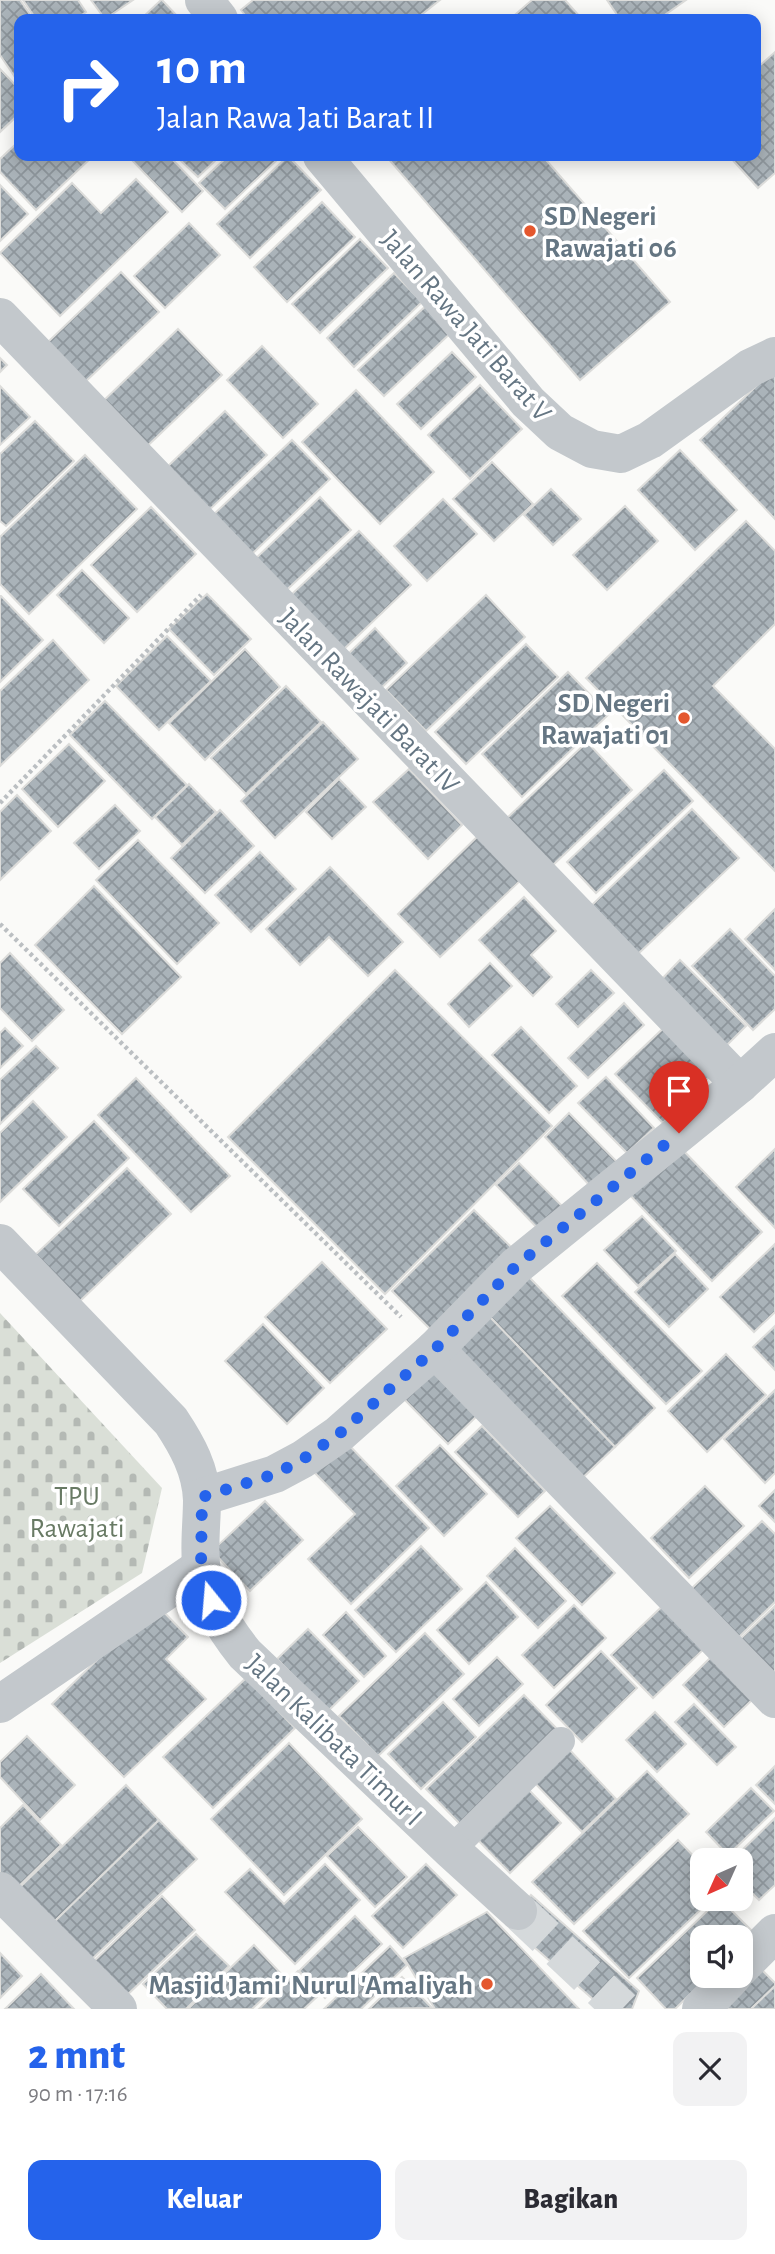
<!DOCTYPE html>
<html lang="id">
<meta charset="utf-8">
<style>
:root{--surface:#fff;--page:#f2f2f3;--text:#2b2b33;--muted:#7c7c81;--accent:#2563eb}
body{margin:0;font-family:"Alegreya Sans",sans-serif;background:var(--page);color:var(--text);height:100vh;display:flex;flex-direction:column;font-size:26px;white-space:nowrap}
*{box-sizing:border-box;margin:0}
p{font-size:23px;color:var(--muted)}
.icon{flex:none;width:38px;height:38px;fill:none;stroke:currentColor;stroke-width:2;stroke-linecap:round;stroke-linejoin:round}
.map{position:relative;height:2009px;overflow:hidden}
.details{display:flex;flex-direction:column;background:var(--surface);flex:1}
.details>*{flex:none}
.hud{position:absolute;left:14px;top:14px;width:747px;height:147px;border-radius:14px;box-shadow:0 4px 18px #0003;background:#2563eb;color:#fff;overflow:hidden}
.needle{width:46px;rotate:225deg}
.buttons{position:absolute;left:690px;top:1848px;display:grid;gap:14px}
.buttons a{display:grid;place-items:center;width:63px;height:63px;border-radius:14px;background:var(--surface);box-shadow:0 4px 18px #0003;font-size:35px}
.pin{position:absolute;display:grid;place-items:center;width:60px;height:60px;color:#fff;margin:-72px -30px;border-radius:50% 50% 50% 0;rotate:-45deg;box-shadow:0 0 7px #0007}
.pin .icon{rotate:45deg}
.me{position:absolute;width:77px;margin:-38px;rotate:343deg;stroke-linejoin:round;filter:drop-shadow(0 0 5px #0008)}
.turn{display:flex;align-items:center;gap:24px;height:147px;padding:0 28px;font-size:32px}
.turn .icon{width:91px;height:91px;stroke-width:2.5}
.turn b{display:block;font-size:49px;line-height:60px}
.round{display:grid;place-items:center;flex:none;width:74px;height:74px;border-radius:14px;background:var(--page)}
.overview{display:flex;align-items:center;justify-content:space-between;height:119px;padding:0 28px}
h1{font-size:42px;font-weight:800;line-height:52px;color:var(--accent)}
.cta{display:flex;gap:14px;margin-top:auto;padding:14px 28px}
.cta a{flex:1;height:80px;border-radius:14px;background:var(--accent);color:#fff;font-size:28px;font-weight:800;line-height:80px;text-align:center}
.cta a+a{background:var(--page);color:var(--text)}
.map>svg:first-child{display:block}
.cemetery{fill:url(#cemetery-stones)}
.building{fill:url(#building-cross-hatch);stroke:#dcdcda;stroke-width:2}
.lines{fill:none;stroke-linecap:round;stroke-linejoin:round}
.tertiary-tunnel{stroke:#d5d9db;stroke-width:38;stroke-dasharray:38 19;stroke-linecap:butt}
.path{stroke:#bbbfc2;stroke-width:4.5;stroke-dasharray:3.5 3.5;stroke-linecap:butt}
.service{stroke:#c3c8cc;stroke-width:28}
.minor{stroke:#c3c8cc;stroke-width:38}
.tertiary{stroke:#c3c8cc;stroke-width:38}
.route{stroke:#2563eb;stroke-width:12;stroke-dasharray:0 21.6}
.poi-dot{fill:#e4572e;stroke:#fff;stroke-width:2.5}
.labels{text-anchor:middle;stroke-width:7;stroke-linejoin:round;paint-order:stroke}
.poi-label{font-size:28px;font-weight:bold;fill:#657683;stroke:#fff;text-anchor:end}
.street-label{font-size:28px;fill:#657683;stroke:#fff}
.park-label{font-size:28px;fill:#687a64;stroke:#fff}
</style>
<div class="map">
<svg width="775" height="2009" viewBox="0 0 775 2009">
<defs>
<pattern id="cemetery-stones" width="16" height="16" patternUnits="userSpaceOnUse" patternTransform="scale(1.75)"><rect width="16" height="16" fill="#dadfd7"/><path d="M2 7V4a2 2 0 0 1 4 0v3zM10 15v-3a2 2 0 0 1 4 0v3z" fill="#b4b9b4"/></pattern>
<pattern id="building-cross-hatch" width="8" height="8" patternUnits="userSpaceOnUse" patternTransform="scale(1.75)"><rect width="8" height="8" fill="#aab3b9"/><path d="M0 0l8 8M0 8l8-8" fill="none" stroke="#8e969c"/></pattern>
</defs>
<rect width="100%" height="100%" fill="#fafaf8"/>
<!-- cemetery -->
<path class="cemetery" d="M0,1313L162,1488L142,1573L0,1663Z"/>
<!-- building -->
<g class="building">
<path d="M0,0H20L33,19H19V83L0,55Z"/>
<path d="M23,0H78L86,12L76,19H36Z"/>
<path d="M91,0H133L105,19Z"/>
<path d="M162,0L180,19H141L161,0Z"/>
<path d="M253,0H440L416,19H248L241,10Z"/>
<path d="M532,0H565L582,19H510Z"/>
<path d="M607,0H686L659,19H620Z"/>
<path d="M775,52V173L758,188L729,156H756V69Z"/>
<path d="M0,69L19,89V114L0,132Z"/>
<path d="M19,141V156H93L36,210L0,172V159Z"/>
<path d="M128,156H169L203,191L182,212Z"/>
<path d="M176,156H220L198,177Z"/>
<path d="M228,156H281L225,209L199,183Z"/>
<path d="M288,156L321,190L250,258L217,224Z"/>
<path d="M386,156H552L546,160L670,302L580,380Z"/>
<path d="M136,179L168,212L60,316L0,253L72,183L101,213Z"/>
<path d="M0,185L28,214L0,241Z"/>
<path d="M322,202L355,237L287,302L254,267Z"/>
<path d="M189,223L220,255L165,308L134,276Z"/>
<path d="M360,239L388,268L320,333L292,304Z"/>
<path d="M121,272L159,312L85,382L48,342Z"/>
<path d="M394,273L422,302L354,367L327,338Z"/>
<path d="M431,301L456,328L384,396L358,370Z"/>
<path d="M178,329L222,375L141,452L97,407Z"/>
<path d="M262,346L318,404L283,438L227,380Z"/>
<path d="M452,352L476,377L421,429L397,404Z"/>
<path d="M0,358L7,365L0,372Z"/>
<path d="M775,368V519L700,440Z"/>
<path d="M480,385L522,429L470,479L428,435Z"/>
<path d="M0,386L30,417L0,445Z"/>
<path d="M356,390L434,472L380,524L302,442Z"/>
<path d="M225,411L267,455L206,513L164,470Z"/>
<path d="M35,421L74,461L6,526L0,521V454Z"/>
<path d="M292,440L330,479L250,556L211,517Z"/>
<path d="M680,450L737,510L695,550L638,490Z"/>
<path d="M85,455L137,509L29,614L0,584V537Z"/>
<path d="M492,462L533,504L494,541L453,499Z"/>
<path d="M551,489L581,519L553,545L524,515Z"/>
<path d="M320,497L351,530L279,597L249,565Z"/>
<path d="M443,499L477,534L427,581L394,546Z"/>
<path d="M625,506L658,541L607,590L573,555Z"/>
<path d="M151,507L196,554L137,612L91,565Z"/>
<path d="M746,521L775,551V624L713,686L775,749V871L586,678Z"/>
<path d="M359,531L411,585L343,650L291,595Z"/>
<path d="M82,570L129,618L104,643L57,595Z"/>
<path d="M207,594L251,639L214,675L169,629Z"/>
<path d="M486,595L525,637L426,731L386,690Z"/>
<path d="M1,596L43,640L0,682V596Z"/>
<path d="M375,628L407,663L376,693L343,659Z"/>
<path d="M167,636L211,681L159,730L116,686Z"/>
<path d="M53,640L89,680L0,766V691Z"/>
<path d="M526,644L558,677L466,764L435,732Z"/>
<path d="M245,649L280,687L205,760L169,723Z"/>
<path d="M568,672L609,714L522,797L482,754Z"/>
<path d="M286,686L321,722L246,794L211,758Z"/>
<path d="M105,701L187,785L152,819L70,735Z"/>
<path d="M323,722L358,759L275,838L241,801Z"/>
<path d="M587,742L632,790L552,866L507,818Z"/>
<path d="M69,744L105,781L58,827L22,789Z"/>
<path d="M409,769L462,825L428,859L373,802Z"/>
<path d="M664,770L693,801L596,893L567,862Z"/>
<path d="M339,779L366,807L332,839L306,812Z"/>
<path d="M189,784L216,812L182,845L155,817Z"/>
<path d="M17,795L51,831L0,880V812Z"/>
<path d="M115,805L140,831L99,869L74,843Z"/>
<path d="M692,809L739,858L638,954L592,905Z"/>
<path d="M220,810L254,846L205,893L171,858Z"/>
<path d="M481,833L524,877L440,957L398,914Z"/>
<path d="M138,840L219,923L177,964L96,880Z"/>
<path d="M260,852L296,889L251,932L215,895Z"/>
<path d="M330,867L403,942L368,976L329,937L300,965L266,929Z"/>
<path d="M94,886L181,977L122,1034L35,945Z"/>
<path d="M524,897L556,931L531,955L552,977L533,996L479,940Z"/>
<path d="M775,909V970L745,939Z"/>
<path d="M730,929L775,976V1009L753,1030L692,966Z"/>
<path d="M10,953L64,1010L32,1041L0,1008V963Z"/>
<path d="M680,960L746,1026L723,1049L658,983Z"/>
<path d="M490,963L512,986L469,1027L448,1004Z"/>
<path d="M395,970L552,1126L385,1294L228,1137Z"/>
<path d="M591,970L614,993L578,1027L556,1004Z"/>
<path d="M624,1003L644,1025L588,1078L568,1058Z"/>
<path d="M671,1021L717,1069L663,1123L615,1074Z"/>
<path d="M521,1027L577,1086L549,1113L492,1055Z"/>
<path d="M5,1028L23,1046L0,1068V1033Z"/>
<path d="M36,1046L58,1068L0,1124V1080Z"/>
<path d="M606,1077L654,1128L627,1153L578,1103Z"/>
<path d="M136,1078L230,1176L191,1212L98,1115Z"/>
<path d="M33,1101L67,1137L0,1202V1133Z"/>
<path d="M569,1113L619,1164L592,1188L545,1137Z"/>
<path d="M94,1121L129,1158L59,1226L23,1189Z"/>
<path d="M676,1143L762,1232L712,1281L626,1191Z"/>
<path d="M775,1149V1228L736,1187Z"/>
<path d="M519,1163L570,1214L546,1237L496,1185Z"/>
<path d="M127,1168L171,1214L79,1302L34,1256Z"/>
<path d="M474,1210L517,1253L436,1335L392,1291Z"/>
<path d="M642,1216L676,1251L638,1286L604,1250Z"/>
<path d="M775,1244V1312L754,1332L720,1297Z"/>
<path d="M675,1254L708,1289L669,1327L635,1292Z"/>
<path d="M322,1262L387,1329L330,1383L265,1317Z"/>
<path d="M597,1263L702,1371L666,1404L562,1296Z"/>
<path d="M529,1277L655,1408L615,1447L489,1316Z"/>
<path d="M489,1316L615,1447L575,1485L449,1354Z"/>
<path d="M263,1324L324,1388L287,1424L225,1361Z"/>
<path d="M775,1326V1370L753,1347Z"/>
<path d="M726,1354L766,1395L707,1452L668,1411Z"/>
<path d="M432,1368L478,1415L448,1444L402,1397Z"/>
<path d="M775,1390V1473L765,1483L724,1439Z"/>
<path d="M482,1426L545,1491L518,1517L455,1452Z"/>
<path d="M343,1439L429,1528L351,1604L308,1559L355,1514L311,1469Z"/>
<path d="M440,1445L487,1494L444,1536L396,1486Z"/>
<path d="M705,1486L744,1526L689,1578L651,1538Z"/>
<path d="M775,1490V1522L759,1506Z"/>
<path d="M265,1501L303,1540L250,1591L212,1551Z"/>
<path d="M550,1506L615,1573L582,1605L516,1538Z"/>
<path d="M762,1521L775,1534V1602L738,1638L691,1589Z"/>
<path d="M421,1546L462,1589L396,1652L355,1610Z"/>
<path d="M515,1548L566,1601L538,1628L487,1576Z"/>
<path d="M486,1582L518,1617L469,1664L437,1630Z"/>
<path d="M670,1599L712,1641L653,1698L611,1655Z"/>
<path d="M155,1603L188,1637L166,1659L206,1699L124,1777L52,1704Z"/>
<path d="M574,1605L606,1638L554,1688L522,1655Z"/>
<path d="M775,1606V1683L736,1643Z"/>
<path d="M346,1612L386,1656L364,1677L323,1635Z"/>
<path d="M308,1629L359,1681L328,1711L277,1659Z"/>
<path d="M425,1633L464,1674L378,1756L339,1716Z"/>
<path d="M601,1651L637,1688L582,1742L546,1705Z"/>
<path d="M716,1652L757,1695L724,1727L683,1685Z"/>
<path d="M497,1657L523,1684L479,1726L453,1699Z"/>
<path d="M246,1678L295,1728L213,1808L163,1757Z"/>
<path d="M524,1695L561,1733L463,1827L426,1789Z"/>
<path d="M443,1702L476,1737L421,1789L388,1754Z"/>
<path d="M694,1704L736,1747L717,1765L675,1722Z"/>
<path d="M655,1712L686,1744L657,1772L626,1740Z"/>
<path d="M27,1736L75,1785L40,1820L0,1777V1762Z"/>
<path d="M289,1743L362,1819L284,1895L211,1819Z"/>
<path d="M565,1745L616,1799L582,1832L528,1776Z"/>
<path d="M775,1766V1804L756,1785Z"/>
<path d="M647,1771L689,1814L574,1924L532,1882Z"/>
<path d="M126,1785L159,1820L53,1923L19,1888Z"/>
<path d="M526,1787L561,1823L510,1873L474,1836Z"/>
<path d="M751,1788L774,1811L728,1855L706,1832Z"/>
<path d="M23,1805L61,1845L12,1893L0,1881V1828Z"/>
<path d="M775,1818V1885L759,1900L740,1881V1860H732Z"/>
<path d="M159,1820L197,1859L90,1961L53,1923Z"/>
<path d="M358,1827L407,1877L375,1907L327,1856Z"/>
<path d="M678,1840L702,1865V1899H712L629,1978L583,1931Z"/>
<path d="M325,1864L360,1900L295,1964L225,1892L250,1869L284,1904Z"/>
<path d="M426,1864L457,1895L403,1948L372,1916Z"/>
<path d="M531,1895L639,1991L632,2009H604L507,1923Z"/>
<path d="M162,1896L195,1930L123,1999L90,1965Z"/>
<path d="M720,1899L754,1933L740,1946V1937H702V1976H709L675,2009H666L637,1978Z"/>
<path d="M487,1912L579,2009H435L404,1958Z"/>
<path d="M355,1916L382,1944L325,1998L299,1971Z"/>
<path d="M196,1934L229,1966L186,2009H167L143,1984Z"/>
<path d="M254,1945L285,1978L252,2009H188Z"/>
<path d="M390,1946L407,1965L361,2009H324Z"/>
<path d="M0,1953L22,1976L0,1998Z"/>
<path d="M756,1964L775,1983V1986L751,2009H709Z"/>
<path d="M298,1971L320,1994L304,2009H259Z"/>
<path d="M41,1974L74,2009H5Z"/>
<path d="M402,1977L432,2008L369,2009Z"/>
<path d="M775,1986V2009H751Z"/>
</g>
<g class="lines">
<!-- tertiary-tunnel -->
<path class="tertiary-tunnel" d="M518,1911L622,2009"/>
<!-- path -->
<g class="path">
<path d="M0,803L201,595"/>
<path d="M0,924L401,1317"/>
</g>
<!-- service -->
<path class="service" d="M451,1850L561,1741"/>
<!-- minor -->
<g class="minor">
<path d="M204,0L219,19"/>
<path d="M322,156L528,402L560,432L592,449L621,454L650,440L750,368L775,356"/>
<path d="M0,317L740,1084"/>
<path d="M435,1349L775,1699"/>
<path d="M0,1704L201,1567"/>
<path d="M0,1891L118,2009"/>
<path d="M740,1968L775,1933"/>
<path d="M701,2009L733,1976"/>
</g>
<!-- tertiary -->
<g class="tertiary">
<path d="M0,1243L171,1421C187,1445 201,1470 202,1500C202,1521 199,1543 201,1564C205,1598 224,1628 245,1654L451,1850L518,1911"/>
<path d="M202,1497L275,1474L303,1459L339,1434L435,1349L516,1266L740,1084L775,1052"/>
</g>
</g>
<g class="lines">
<!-- route -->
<path class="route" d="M211,1600L201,1567L202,1497L275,1474L303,1459L339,1434L435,1349L516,1266L679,1133"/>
</g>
<!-- markers -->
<g class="poi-dot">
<circle cx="530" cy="231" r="7"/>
<circle cx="684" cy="718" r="7"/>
<circle cx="487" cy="1984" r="7"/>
</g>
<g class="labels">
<!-- poi labels -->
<g class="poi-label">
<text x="544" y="225" text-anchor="start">SD Negeri<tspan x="544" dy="32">Rawajati 06</tspan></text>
<text x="670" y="712">SD Negeri<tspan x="670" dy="32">Rawajati 01</tspan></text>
<text x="473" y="1994">Masjid Jami' Nurul 'Amaliyah</text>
</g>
<!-- street labels -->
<g class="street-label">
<text transform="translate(467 325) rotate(49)" y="10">Jalan Rawa Jati Barat V</text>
<text transform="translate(370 700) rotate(46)" y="10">Jalan Rawajati Barat IV</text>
<text transform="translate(335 1739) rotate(44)" y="10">Jalan Kalibata Timur I</text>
</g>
<!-- park labels -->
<g class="park-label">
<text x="77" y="1505">TPU<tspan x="77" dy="32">Rawajati</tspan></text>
</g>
</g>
</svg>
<div class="buttons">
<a><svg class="needle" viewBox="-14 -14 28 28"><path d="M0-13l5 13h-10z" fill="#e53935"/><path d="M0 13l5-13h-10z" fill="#7c7c81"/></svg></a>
<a><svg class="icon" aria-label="sound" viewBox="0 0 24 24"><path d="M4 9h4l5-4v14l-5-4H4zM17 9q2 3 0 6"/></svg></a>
</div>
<div class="pin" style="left:679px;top:1133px;background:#d93025"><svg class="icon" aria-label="arrive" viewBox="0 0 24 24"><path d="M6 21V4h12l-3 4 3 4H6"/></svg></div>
<svg class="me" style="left:211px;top:1600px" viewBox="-20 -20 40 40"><circle r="17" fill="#2563eb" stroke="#fff" stroke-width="3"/><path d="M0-11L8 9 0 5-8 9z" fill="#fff"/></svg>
<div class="hud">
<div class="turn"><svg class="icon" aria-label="right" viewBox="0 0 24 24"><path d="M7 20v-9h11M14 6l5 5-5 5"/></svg><div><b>10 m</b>Jalan Rawa Jati Barat II</div></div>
</div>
</div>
<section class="details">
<div class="overview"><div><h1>2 mnt</h1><p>90 m · 17:16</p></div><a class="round"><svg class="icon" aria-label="close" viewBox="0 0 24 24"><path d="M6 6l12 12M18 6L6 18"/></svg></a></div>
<div class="cta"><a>Keluar</a><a>Bagikan</a></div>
</section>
